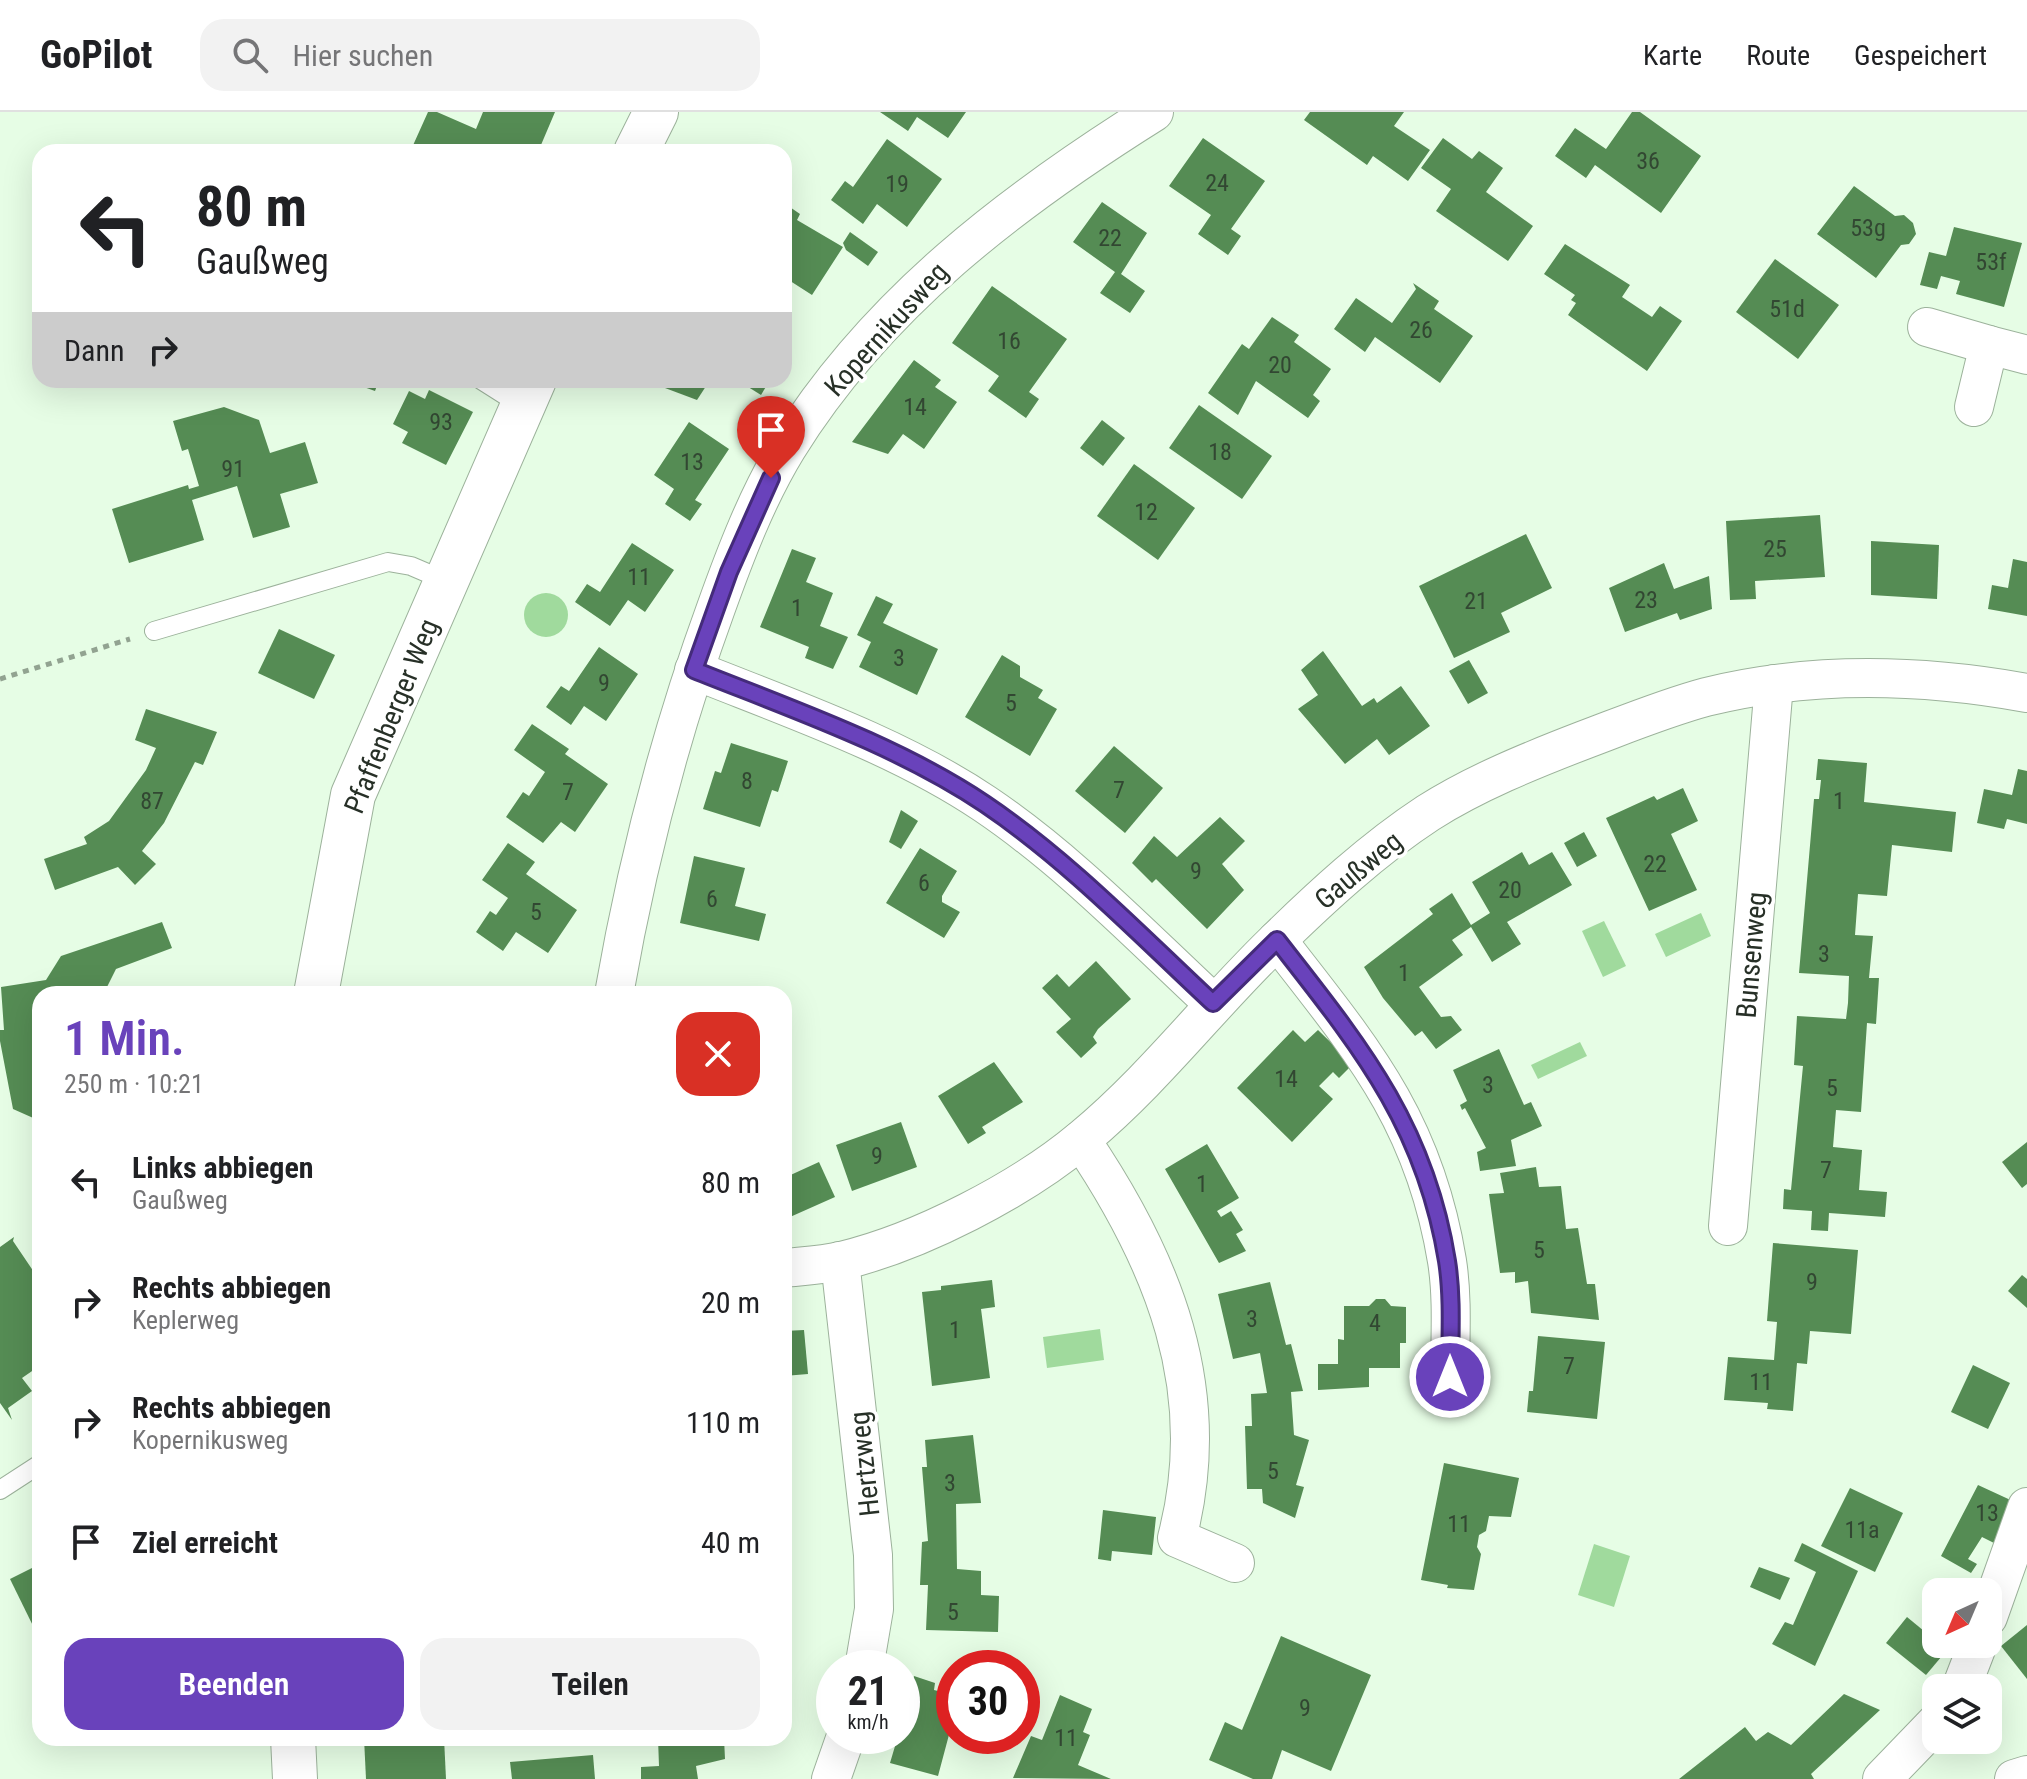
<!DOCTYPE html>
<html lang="de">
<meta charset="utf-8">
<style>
:root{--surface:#fff;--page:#f2f2f2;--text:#202124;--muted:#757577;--line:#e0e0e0;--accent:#6942bb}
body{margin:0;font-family:"Roboto Condensed",sans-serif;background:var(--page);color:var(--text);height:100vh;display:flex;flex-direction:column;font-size:30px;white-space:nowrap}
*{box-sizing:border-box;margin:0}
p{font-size:26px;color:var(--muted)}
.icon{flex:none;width:44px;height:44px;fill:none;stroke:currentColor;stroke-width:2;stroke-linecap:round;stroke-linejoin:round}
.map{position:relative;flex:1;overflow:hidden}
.details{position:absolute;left:32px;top:874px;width:760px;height:760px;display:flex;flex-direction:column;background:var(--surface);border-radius:24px;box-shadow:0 8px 32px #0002}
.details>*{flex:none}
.guide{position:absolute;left:32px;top:32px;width:760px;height:244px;border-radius:24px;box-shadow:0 8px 32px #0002;background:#fff;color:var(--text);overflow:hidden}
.needle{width:52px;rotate:224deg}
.fabs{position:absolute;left:1922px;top:1466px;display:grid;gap:16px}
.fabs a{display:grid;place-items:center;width:80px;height:80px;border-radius:16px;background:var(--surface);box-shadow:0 8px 32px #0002;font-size:40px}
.speed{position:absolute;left:816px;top:1538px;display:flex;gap:16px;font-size:40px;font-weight:700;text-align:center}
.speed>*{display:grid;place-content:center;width:104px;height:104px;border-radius:50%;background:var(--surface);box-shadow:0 8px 32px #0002;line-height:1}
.speed small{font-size:20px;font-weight:400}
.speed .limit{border:12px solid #d22;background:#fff;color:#111}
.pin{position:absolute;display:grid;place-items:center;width:68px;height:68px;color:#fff;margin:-82px -34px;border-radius:50% 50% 50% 0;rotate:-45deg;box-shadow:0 0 8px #0007}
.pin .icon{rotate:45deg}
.me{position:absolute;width:88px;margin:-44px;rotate:0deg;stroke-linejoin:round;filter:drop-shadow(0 0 6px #0008)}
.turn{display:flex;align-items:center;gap:28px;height:168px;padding:0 32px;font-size:36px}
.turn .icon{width:104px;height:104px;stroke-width:2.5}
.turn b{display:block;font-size:56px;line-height:68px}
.then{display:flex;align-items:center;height:76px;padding:0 32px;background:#0003;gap:16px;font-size:30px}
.round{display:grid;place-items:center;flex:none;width:84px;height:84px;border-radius:24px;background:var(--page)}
.headline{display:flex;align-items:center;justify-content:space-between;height:136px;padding:0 32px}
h1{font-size:48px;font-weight:600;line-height:60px;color:var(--accent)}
.action{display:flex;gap:16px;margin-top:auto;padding:16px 32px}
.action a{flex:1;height:92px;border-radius:24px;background:var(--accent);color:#fff;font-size:32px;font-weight:600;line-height:92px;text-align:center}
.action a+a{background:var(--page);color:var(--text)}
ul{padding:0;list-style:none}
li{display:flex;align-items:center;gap:24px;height:120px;padding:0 32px}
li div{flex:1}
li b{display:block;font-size:30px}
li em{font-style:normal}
header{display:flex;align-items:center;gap:48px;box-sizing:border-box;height:112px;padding:0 40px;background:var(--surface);border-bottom:2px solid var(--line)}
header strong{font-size:38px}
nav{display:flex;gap:44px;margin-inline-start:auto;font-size:28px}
.search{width:560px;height:72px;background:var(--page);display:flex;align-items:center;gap:20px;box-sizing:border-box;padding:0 28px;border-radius:24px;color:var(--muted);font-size:30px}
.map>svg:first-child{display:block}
.water{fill:#a0da9d}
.building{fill:#558c54}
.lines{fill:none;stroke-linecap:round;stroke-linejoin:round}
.lane-casing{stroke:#9cb29b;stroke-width:20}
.street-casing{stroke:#9cb29b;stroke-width:40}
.secondary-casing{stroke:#9cb29b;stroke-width:46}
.path{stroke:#92a391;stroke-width:5;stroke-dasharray:6 6;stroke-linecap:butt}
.lane{stroke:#fff;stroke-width:18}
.street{stroke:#fff;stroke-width:38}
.secondary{stroke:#fff;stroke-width:44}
.route-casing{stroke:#442b7a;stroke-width:20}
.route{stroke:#6942bb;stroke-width:14}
.labels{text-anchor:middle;stroke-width:7;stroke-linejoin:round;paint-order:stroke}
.number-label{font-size:24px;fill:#324732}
.street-label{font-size:28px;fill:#273027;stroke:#fff}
</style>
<header>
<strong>GoPilot</strong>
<div class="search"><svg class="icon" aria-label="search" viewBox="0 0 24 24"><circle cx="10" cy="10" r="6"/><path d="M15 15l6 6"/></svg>Hier suchen</div>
<nav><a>Karte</a><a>Route</a><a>Gespeichert</a></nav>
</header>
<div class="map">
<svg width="2027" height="1667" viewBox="0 0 2027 1667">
<rect width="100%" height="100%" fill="#e6fde5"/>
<!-- water -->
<g class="water">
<circle cx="546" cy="503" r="22"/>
<path d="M1701,801L1711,824L1666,845L1655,822Z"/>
<path d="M1604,809L1626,854L1603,865L1582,819Z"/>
<path d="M1580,930L1587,944L1538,967L1531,953Z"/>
<path d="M1100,1217L1104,1248L1047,1256L1043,1225Z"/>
<path d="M1594,1432L1630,1444L1614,1495L1578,1483Z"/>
</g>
<!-- building -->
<g class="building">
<path d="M428,0H437L476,17L483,0H555L538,40L513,33L510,40H410Z"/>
<path d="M880,0H966L948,26L917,5L908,19Z"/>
<path d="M1310,0H1404L1394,14L1430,38L1408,69L1373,44L1367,53L1304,8Z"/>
<path d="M1632,0H1640L1701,44L1661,101L1595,53L1586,66L1555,44L1575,16L1606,37Z"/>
<path d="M1203,26L1265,69L1231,117L1241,124L1228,143L1198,122L1211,103L1169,74Z"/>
<path d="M1443,26L1472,47L1479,39L1503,56L1486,80L1533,114L1508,149L1436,99L1451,77L1421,56Z"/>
<path d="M887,27L942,67L907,115L877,92L863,112L831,88L845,69L853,75Z"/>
<path d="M1854,74L1895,104L1904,103L1913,111L1916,122L1909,132L1901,133L1876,166L1817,122Z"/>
<path d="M1102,90L1147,121L1121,162L1145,179L1130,201L1100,181L1115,160L1073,130Z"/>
<path d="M784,91L800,102L797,108L843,135L812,183L784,165Z"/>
<path d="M1954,115L2022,131L2004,195L1956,182L1960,169L1941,164L1937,177L1920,173L1929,140L1946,144Z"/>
<path d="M850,120L878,140L868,154L846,138L843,131Z"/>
<path d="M1565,132L1630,173L1622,185L1652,205L1660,194L1682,209L1647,259L1568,203L1576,191L1571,188L1575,183L1544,162Z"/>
<path d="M1775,147L1839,193L1798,247L1736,200Z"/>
<path d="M1413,171L1439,189L1434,197L1473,224L1440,271L1375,225L1365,240L1334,217L1356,186L1392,211L1416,177Z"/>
<path d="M992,174L1067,227L1029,280L1039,287L1026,306L988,279L999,264L952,231Z"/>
<path d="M1272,205L1299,223L1294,230L1331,257L1313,283L1320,289L1308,306L1256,269L1238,303L1208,281L1242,232L1249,237Z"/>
<path d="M914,248L941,268L935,275L957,290L924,337L903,322L888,342L852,330Z"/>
<path d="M344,268H379L375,279Z"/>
<path d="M670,268H710L697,288L665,276Z"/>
<path d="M737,268H770L761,283Z"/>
<path d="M429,278L473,300L446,353L402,331L408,320L393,312L409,279L425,287Z"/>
<path d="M1199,293L1272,344L1242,387L1169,336Z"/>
<path d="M224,295L259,308L270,341L305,330L318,371L280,382L290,415L253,426L237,374L192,388L204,428L129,451L112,397L188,373L189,377L199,374L188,337L182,339L173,309Z"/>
<path d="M1102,308L1125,326L1103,354L1080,336Z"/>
<path d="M689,310L729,337L695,388L702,392L690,409L665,392L674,377L654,363Z"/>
<path d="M1134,352L1195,396L1158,448L1097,404Z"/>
<path d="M1820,403L1825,465L1755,469L1756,487L1730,488L1726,409Z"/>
<path d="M1526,422L1552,476L1501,501L1510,520L1454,546L1419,474Z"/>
<path d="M1871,429L1939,433L1937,487L1871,483Z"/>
<path d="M632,431L674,458L645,500L628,488L610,514L575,490L587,472L600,480Z"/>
<path d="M792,437L816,446L806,470L833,481L820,514L848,525L833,557L805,546L809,535L760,515Z"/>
<path d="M2013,447L2027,450V504L1988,497L1992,473L2008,476Z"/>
<path d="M1664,451L1674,477L1709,464L1712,497L1680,508L1677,501L1625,520L1609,476Z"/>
<path d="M876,484L893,492L883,511L938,537L917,583L859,555L871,530L857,523Z"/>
<path d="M279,517L335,543L314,587L258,561Z"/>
<path d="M599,535L638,562L606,609L584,594L571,613L546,595L561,574L569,579Z"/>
<path d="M1323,539L1362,594L1374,586L1377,591L1401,574L1430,614L1389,643L1377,627L1345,652L1298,597L1318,583L1301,558Z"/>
<path d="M1002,543L1020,554V565L1043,578L1038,586L1057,597L1030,644L965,605Z"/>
<path d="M1469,548L1488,581L1468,592L1449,559Z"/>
<path d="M146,597L217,620L203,653L195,650L164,711L142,739L156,752L135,773L118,755L55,778L44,747L87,732L84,725L109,709L146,658L156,636L135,628Z"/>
<path d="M532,612L569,637L565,642L608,672L575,720L561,710L543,731L506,705L523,680L529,684L545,660L514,638Z"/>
<path d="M731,631L788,649L778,680L772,678L760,715L703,697L715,659L721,661Z"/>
<path d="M1114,634L1163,676L1125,721L1075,679Z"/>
<path d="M1818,647L1867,651L1864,690L1956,700L1952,740L1892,733L1887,784L1858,782L1855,823L1873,824L1869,866H1879L1876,912L1867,911L1861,1000L1836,998L1833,1035L1862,1038L1859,1078L1887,1080L1885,1105L1829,1101L1828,1119L1811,1118L1812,1099L1783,1097L1784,1077L1791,1078L1803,954L1794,953L1797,904L1846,907L1848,891L1849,864L1799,861L1814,687H1819L1821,668H1816Z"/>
<path d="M2018,657L2027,659V712L2007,707L2004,717L1977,711L1984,677L2012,683Z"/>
<path d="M1683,676L1698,709L1671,722L1697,778L1649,799L1606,706L1654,684L1657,688Z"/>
<path d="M901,698L918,709L901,737L889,730Z"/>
<path d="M1220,705L1245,729L1222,752L1244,778L1207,817L1156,767L1152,771L1132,751L1154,724L1177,745Z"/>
<path d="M1584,720L1597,744L1577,755L1564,731Z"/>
<path d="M508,731L535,750L526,762L577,798L548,841L516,820L503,839L476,820L490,799L496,803L508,786L482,768Z"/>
<path d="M920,736L957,759L942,784V790L960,800L944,826L886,791Z"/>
<path d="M1522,740L1529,753L1552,740L1572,773L1507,810L1521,832L1492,850L1471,815L1452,828L1463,843L1419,875L1441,905L1451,904L1462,918L1436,937L1422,919L1415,924L1383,886L1364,855L1433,802L1429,797L1452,781L1471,813L1490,801L1472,770Z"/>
<path d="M694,744L745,756L735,794L766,802L759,829L680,811Z"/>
<path d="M162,810L172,836L116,857L105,879L98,882H40V1009L13,997L0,929V918H4L1,875L46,868L61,844Z"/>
<path d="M1096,849L1131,887L1098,917L1093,925L1097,931L1081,946L1056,920L1071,907L1042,876L1057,862L1069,875Z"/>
<path d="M1293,918L1305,930L1318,918L1353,952L1339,966L1333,960L1319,974L1333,987L1292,1030L1237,976Z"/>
<path d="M1499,937L1524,993L1531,990L1542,1014L1511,1028L1516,1054L1480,1059L1477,1040L1486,1036L1465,996L1462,998L1460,993L1467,989L1453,958Z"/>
<path d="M994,950L1023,990L982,1015L986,1021L968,1032L938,984Z"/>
<path d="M901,1010L917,1055L852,1079L836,1033Z"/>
<path d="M2027,1030V1072L2022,1076L2002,1050Z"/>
<path d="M1207,1032L1239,1086L1217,1099L1221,1105L1231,1099L1243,1118L1236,1122L1246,1139L1219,1151L1165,1057Z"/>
<path d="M819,1050L835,1085L790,1105L784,1092V1066Z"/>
<path d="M1536,1055L1539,1075L1561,1074L1566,1117L1578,1116L1587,1172H1595L1599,1208L1531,1201L1528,1169L1515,1171V1160L1500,1161L1489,1082L1504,1081L1500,1061Z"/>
<path d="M14,1125L13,1129L40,1169V1264L35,1257L22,1266L32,1279L8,1296L12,1308L0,1291V1135Z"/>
<path d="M1773,1131L1858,1138L1851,1222L1810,1219L1807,1252L1797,1251L1793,1299L1767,1297L1768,1291L1724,1288L1728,1245L1774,1248L1777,1210L1767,1209Z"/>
<path d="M2022,1163L2027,1167V1196L2008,1179Z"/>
<path d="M992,1168L995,1195L981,1197L990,1266L932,1274L922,1180L941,1178V1174Z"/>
<path d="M1270,1170L1286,1233L1291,1232L1303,1279L1291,1280L1294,1323L1309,1328L1296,1373L1304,1375L1295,1406L1263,1391L1262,1377H1247L1245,1314H1252L1251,1282L1267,1281L1260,1241L1233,1247L1218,1182Z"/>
<path d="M1376,1187H1385L1391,1194L1406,1195V1231H1400V1256H1369V1275L1318,1278V1252H1338V1227L1344,1228V1194H1369Z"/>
<path d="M804,1218L808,1262L784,1264V1219Z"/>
<path d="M1538,1224L1605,1230L1597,1307L1527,1300L1529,1279H1533Z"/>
<path d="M1973,1253L2010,1271L1988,1317L1951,1300Z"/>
<path d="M973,1323L981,1391L956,1392L957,1457L981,1459V1483L999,1484L998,1520L926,1518L928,1473H920L922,1430L928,1429L922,1355H927L925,1328Z"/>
<path d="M1444,1351L1519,1366L1511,1405L1489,1404L1486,1419L1479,1423L1477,1435L1481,1442L1474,1478L1447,1476L1448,1473L1421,1468Z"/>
<path d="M1978,1373L2017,1391L1996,1432L1982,1425L1968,1447L1977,1452L1971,1461L1941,1444Z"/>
<path d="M1850,1376L1903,1401L1875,1460L1821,1434Z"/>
<path d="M1103,1398L1156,1405L1152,1443L1112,1439L1111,1449L1098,1447Z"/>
<path d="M1802,1431L1858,1459L1815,1554L1772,1532L1785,1510L1793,1513L1816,1460L1794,1449Z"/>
<path d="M40,1452V1520L37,1522L10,1467Z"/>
<path d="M1759,1455L1790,1466L1780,1488L1750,1475Z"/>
<path d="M1907,1505L1947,1538L1926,1563L1886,1531Z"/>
<path d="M2027,1513V1567L2001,1534Z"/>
<path d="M1281,1524L1371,1563L1331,1659L1282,1638L1272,1667H1253L1209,1648L1225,1610L1242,1618Z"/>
<path d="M914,1564L935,1571L934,1578L954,1583V1604L938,1664L890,1651L898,1624H902V1609Z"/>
<path d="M1844,1582L1880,1598L1811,1662L1814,1667H1679L1745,1615L1756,1629L1768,1620L1791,1633Z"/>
<path d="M1060,1583L1092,1597L1083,1620L1090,1623L1078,1653L1111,1667L1013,1666L1031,1624L1042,1628Z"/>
<path d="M364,1626H444L446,1667H366Z"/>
<path d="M658,1626H724L725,1647L696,1654L698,1667H641V1655L659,1654Z"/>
<path d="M593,1643L595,1667H512L510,1650Z"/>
</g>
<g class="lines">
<!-- lane casing -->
<g class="lane-casing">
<g id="lane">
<path d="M481,268L522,294"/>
<path d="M154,519L388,450L411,454L446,469"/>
<path d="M0,1378L40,1352"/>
</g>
</g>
<!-- street casing -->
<g class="street-casing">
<g id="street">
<path d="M1927,215L1989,233L1974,295"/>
<path d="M1989,233L2027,243"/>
<path d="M694,558C789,596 899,634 985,692C1068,748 1140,823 1213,891"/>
<path d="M1277,828C1361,936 1424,1008 1447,1149C1453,1187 1450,1227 1450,1265"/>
<path d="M614,882C637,750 670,622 716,496C735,443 757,385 787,336C877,191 1012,89 1154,0"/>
<path d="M1081,1028C1163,1149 1216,1278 1177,1426L1235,1451"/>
<path d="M1728,1114L1774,572"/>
<path d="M840,1149L873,1443L874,1497L864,1556"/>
<path d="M784,1156C803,1154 823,1153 841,1149C920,1130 1021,1078 1083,1026C1153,968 1209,894 1274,831C1321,785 1373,737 1428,701C1475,671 1532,648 1584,628C1624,613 1665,596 1706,585C1811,559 1922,562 2027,581"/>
<path d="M1988,1505L2027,1395"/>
<path d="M1961,1576L1978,1532"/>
<path d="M831,1667L846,1624"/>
<path d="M1882,1667L1936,1611"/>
<path d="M2014,1667L2027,1663"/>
</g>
</g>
<!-- secondary casing -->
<g class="secondary-casing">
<g id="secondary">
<path d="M636,40L656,0"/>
<path d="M316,882L353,683L534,268"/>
<path d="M293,1626L295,1667"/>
</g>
</g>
<!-- path -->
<path class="path" d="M0,567L130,527"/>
<!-- lane -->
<use href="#lane" class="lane"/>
<!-- street -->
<use href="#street" class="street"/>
<!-- secondary -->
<use href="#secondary" class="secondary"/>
</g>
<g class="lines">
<!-- route casing -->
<g class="route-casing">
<path id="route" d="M771,366L729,460L694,558C789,596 899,634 985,692C1068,748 1140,823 1213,891L1277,828C1359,933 1425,1012 1447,1149C1453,1187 1450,1227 1450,1265"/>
</g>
<!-- route -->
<use href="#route" class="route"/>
</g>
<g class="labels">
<!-- number labels -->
<g class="number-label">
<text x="1648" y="57">36</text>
<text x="1217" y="79">24</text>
<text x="897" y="80">19</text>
<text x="1868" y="124">53g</text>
<text x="1110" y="134">22</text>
<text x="1991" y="158">53f</text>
<text x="1787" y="205">51d</text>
<text x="1421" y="226">26</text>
<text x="1009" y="237">16</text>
<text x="1280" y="261">20</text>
<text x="915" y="303">14</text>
<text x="441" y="318">93</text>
<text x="1220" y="348">18</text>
<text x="692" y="358">13</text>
<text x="233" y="365">91</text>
<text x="1146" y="408">12</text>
<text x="1775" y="445">25</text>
<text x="639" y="473">11</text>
<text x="1646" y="496">23</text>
<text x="1476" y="497">21</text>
<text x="797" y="504">1</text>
<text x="899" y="554">3</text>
<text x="604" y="579">9</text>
<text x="1011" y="599">5</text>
<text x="747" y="677">8</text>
<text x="1119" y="686">7</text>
<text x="568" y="688">7</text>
<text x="152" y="697">87</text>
<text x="1839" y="697">1</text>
<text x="1655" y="760">22</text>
<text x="1196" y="767">9</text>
<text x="924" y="779">6</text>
<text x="1510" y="786">20</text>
<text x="712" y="795">6</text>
<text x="536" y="808">5</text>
<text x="1824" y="850">3</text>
<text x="1404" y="869">1</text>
<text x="1286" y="975">14</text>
<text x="1488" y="981">3</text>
<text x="1832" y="984">5</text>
<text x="877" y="1052">9</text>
<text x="1826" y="1066">7</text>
<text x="1202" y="1080">1</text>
<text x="1539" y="1146">5</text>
<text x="1812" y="1178">9</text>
<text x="1252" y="1215">3</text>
<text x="1375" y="1219">4</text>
<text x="955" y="1226">1</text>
<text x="1569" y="1262">7</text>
<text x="1761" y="1278">11</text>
<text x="1273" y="1367">5</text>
<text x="950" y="1379">3</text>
<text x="1987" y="1409">13</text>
<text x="1459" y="1420">11</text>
<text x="1862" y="1426">11a</text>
<text x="953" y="1508">5</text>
<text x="1305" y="1604">9</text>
<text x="1066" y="1634">11</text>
</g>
<!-- street labels -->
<g class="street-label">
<text transform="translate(886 217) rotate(-48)" y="10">Kopernikusweg</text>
<text transform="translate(391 604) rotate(-68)" y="10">Pfaffenberger Weg</text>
<text transform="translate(1358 758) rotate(-40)" y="10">Gaußweg</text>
<text transform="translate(1751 843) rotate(-85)" y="10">Bunsenweg</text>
<text transform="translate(864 1352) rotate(-96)" y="10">Hertzweg</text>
</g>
</g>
</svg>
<div class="fabs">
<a><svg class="needle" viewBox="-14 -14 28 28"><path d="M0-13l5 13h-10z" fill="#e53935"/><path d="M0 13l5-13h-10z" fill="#757577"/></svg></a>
<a><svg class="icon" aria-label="layers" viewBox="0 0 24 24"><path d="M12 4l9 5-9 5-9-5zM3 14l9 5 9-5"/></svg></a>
</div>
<div class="speed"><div>21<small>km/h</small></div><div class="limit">30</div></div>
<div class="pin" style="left:771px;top:366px;background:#d93025"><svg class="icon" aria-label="arrive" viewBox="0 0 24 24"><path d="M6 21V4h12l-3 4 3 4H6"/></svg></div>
<svg class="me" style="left:1450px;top:1265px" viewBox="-20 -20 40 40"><circle r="17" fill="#6942bb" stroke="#fff" stroke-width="3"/><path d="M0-11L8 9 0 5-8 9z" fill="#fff"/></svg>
<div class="guide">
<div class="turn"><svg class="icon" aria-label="left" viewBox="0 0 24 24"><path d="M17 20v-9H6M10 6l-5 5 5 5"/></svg><div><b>80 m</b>Gaußweg</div></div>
<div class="then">Dann<svg class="icon" aria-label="right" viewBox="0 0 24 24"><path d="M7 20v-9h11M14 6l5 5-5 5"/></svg></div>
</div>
<section class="details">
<div class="headline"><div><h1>1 Min.</h1><p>250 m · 10:21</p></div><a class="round" style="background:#d93025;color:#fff"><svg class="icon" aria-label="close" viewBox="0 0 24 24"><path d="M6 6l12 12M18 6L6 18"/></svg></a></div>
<ul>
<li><svg class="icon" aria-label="left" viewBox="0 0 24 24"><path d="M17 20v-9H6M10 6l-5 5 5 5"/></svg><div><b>Links abbiegen</b><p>Gaußweg</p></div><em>80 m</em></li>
<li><svg class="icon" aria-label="right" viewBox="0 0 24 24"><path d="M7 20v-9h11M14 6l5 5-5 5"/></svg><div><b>Rechts abbiegen</b><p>Keplerweg</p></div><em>20 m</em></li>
<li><svg class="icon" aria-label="right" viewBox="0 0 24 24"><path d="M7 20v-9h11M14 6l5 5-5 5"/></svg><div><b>Rechts abbiegen</b><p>Kopernikusweg</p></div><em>110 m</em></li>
<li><svg class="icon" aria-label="arrive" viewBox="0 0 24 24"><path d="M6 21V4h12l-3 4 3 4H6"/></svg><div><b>Ziel erreicht</b></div><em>40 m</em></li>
</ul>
<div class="action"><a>Beenden</a><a>Teilen</a></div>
</section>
</div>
